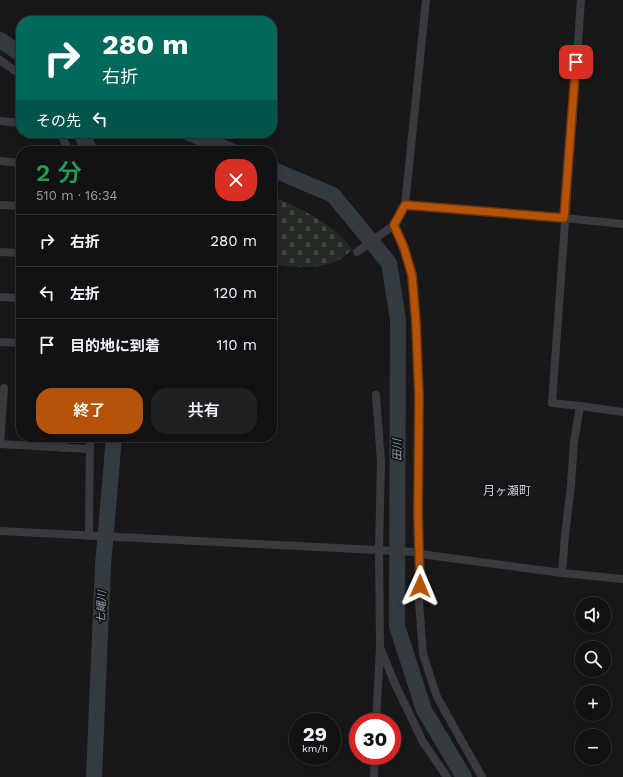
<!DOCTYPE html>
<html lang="ja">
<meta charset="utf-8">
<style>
:root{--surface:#121214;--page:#1f2022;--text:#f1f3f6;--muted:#9c9ea0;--line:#313234;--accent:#b45309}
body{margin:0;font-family:"Work Sans","Noto Sans JP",sans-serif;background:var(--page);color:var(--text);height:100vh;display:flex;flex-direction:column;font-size:15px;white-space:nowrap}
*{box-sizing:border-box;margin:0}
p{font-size:13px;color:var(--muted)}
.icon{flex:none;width:22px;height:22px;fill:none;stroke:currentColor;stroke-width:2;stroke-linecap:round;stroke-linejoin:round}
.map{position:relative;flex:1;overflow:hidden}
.sheet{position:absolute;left:16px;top:146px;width:261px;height:296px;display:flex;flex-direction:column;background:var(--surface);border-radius:16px;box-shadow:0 2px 10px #0003,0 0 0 1px var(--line)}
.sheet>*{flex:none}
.hud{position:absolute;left:16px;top:16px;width:261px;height:122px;border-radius:16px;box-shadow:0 2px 10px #0003,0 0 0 1px var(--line);background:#00695c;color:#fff;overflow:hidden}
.controls{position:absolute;left:575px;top:597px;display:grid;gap:8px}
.controls a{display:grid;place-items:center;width:36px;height:36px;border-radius:50%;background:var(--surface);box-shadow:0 2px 10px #0003,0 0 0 1px var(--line);font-size:20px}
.speed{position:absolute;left:289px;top:713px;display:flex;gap:8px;font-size:20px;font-weight:700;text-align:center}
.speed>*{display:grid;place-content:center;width:52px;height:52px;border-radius:50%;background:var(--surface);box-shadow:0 2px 10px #0003,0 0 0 1px var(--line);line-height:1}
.speed small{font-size:10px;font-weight:400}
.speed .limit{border:6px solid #d22;background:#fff;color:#111}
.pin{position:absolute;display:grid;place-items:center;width:34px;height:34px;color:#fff;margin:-17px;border-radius:8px;box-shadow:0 2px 6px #0006}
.me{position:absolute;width:44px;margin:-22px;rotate:1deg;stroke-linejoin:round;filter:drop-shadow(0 0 3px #0008)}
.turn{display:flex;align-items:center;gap:14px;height:84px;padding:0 20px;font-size:18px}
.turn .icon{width:52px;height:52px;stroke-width:2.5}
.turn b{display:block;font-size:28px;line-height:34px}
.then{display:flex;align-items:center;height:38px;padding:0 20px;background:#0003;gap:8px;font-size:15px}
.round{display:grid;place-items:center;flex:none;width:42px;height:42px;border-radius:16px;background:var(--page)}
.head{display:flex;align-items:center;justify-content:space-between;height:68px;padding:0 20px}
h1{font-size:24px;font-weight:600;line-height:30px;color:#1e9e55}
.cta{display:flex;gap:8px;margin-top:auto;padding:8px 20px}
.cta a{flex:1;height:46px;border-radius:16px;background:var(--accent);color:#fff;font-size:16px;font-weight:600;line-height:46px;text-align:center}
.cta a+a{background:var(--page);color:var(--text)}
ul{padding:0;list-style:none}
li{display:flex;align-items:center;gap:12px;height:52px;padding:0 20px;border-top:1px solid var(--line)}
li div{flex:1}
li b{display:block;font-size:15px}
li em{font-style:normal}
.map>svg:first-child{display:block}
.cemetery{fill:url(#cemetery-stones)}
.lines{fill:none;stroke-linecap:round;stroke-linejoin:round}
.river{stroke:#333b41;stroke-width:16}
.street{stroke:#393a3e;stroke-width:8}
.route-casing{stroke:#753606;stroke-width:10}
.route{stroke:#b45309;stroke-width:7}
.labels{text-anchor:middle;stroke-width:3.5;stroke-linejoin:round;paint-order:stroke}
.water-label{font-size:11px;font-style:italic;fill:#879daf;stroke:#131315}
.quarter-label{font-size:12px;fill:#ccced4;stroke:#131315}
</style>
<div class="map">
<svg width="623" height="777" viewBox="0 0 623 777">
<defs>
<pattern id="cemetery-stones" width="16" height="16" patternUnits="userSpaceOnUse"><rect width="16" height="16" fill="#242b25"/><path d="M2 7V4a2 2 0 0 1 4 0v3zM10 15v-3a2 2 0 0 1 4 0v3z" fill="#414743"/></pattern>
</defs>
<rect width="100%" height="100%" fill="#18181a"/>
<!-- cemetery -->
<path class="cemetery" d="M272,196C302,210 332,222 352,249C333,272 298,268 272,264Z"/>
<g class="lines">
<!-- river -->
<g class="river">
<path d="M0,40L21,54"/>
<path d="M81,133L90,151"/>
<path d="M189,133L231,151"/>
<path d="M272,169L333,195L389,263L398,319L397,626L424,710L464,777"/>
<path d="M94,777L103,565L114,437"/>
</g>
<!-- street -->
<g class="street">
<path d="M0,60L21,75"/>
<path d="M0,121L21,123"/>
<path d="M60,133L69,151"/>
<path d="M0,161L21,163"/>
<path d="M0,205L21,206"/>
<path d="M405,205L564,218L623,224"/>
<path d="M394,225L404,248L412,275L416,323L419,397V602L423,654L437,697L482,777"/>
<path d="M0,252L21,253"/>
<path d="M357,252L394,225L405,205L426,0"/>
<path d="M0,297L21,298"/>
<path d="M0,342L21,343"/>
<path d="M20,388L21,344"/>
<path d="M376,395L381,462L379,550L380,647L395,684L423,742L447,777"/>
<path d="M580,406L623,412"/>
<path d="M0,444L89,449"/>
<path d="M0,444L4,388"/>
<path d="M62,448L63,437"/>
<path d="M0,531L416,552L420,554L562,573L623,579"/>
<path d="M89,536L90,437"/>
<path d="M562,573L565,536L571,485L574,442L580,406L552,403L581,0"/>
<path d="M376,722L380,648"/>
<path d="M374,777L375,756"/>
</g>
</g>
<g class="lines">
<!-- route casing -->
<g class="route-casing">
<path id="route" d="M420,586L418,514L419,397L416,323L412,275L404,248L394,225L405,205L564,218L576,62"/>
</g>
<!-- route -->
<use href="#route" class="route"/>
</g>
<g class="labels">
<!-- water labels -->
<g class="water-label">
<text transform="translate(397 450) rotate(-90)" y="4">田川</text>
<text transform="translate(101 607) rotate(-88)" y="4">七縄川</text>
</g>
<!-- quarter labels -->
<g class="quarter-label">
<text x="507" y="495">月ヶ瀬町</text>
</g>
</g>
</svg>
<div class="controls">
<a><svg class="icon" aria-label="sound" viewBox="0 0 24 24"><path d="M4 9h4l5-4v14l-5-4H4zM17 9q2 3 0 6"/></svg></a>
<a><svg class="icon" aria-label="search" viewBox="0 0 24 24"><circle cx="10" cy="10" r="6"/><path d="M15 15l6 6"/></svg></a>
<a>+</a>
<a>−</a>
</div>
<div class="speed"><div>29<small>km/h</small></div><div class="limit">30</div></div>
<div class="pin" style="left:576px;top:62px;background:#d93025"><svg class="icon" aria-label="arrive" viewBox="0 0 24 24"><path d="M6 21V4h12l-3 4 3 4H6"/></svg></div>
<svg class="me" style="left:420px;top:586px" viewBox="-20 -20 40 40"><path d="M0-17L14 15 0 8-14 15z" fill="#b45309" stroke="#fff" stroke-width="4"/></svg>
<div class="hud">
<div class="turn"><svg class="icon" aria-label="right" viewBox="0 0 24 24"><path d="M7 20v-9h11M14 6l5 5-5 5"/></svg><div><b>280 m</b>右折</div></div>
<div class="then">その先<svg class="icon" aria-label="left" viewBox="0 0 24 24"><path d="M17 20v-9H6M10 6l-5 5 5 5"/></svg></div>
</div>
<section class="sheet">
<div class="head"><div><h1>2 分</h1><p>510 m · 16:34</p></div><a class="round" style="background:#d93025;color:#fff"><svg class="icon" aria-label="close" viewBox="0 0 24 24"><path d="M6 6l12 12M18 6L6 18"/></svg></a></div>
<ul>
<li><svg class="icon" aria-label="right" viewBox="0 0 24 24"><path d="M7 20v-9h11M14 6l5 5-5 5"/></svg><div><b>右折</b></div><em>280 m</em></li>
<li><svg class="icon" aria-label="left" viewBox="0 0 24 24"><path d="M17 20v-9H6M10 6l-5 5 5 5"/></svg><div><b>左折</b></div><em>120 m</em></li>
<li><svg class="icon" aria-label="arrive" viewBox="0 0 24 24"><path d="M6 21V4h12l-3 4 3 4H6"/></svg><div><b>目的地に到着</b></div><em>110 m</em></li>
</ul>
<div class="cta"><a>終了</a><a>共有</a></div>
</section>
</div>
